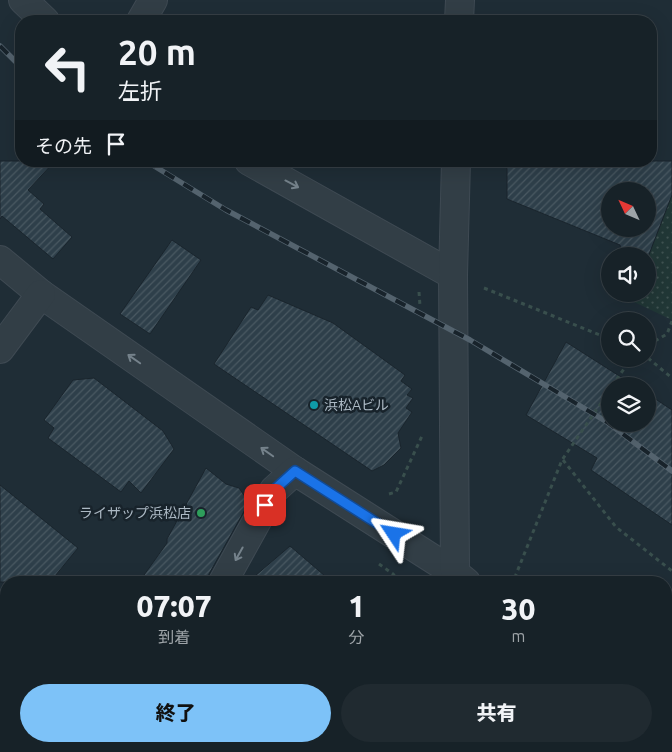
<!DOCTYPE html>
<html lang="ja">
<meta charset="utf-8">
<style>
:root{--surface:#172228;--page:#202a30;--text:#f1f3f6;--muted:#9ea4a8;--line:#363f45;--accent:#7dc2f8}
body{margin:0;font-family:Ubuntu,"Noto Sans JP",sans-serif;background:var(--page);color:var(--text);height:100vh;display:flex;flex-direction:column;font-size:19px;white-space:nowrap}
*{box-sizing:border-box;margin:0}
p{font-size:16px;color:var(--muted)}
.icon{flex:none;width:28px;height:28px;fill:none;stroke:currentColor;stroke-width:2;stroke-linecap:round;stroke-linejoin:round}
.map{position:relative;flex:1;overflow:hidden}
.panel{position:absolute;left:0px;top:576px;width:672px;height:176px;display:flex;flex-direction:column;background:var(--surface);border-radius:20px 20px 0 0;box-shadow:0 5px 20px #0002,0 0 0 1px var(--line)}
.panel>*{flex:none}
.guide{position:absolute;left:15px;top:15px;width:642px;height:152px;border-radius:20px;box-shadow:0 5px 20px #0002,0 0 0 1px var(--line);background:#172228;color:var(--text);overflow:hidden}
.needle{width:32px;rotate:314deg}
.fabs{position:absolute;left:601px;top:182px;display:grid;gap:10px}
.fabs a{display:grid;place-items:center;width:55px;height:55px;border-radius:50%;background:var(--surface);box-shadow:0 5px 20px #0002,0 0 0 1px var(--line);font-size:25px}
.pin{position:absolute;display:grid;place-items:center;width:42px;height:42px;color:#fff;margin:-21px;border-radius:10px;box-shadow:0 2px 8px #0006}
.me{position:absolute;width:55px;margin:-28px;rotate:303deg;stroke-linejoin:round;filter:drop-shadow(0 0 4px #0008)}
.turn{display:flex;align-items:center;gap:18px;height:105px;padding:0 20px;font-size:22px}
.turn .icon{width:65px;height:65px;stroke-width:2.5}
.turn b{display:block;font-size:35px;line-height:42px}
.then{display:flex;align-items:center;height:48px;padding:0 20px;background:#0003;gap:10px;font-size:19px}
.eta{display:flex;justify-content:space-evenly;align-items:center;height:85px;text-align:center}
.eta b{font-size:30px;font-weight:800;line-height:35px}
.cta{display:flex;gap:10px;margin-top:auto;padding:10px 20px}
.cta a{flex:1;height:58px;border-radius:30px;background:var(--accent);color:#111;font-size:20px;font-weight:800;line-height:58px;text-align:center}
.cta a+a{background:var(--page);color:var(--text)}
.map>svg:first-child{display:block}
.park{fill:url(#park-dots)}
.building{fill:url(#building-hatch);stroke:#1a252d;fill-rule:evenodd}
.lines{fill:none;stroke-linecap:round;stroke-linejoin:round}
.minor-casing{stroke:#3f4a53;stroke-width:30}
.tertiary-casing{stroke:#3f4a53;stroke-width:30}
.path{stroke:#394f4d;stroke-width:3;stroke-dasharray:4 4;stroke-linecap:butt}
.minor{stroke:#323e46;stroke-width:28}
.tertiary{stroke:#323e46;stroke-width:28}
.rail-casing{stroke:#54636e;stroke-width:5.5}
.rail{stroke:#18232b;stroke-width:4;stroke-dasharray:11;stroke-linecap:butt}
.oneway{stroke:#75828b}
.route-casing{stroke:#114b97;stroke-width:12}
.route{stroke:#1a73e8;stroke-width:9}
.culture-dot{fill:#0f9aa8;stroke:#18232b;stroke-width:2}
.leisure-dot{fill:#2e9e5b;stroke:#18232b;stroke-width:2}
.labels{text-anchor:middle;stroke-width:5;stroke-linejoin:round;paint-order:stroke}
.poi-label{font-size:14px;fill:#acb9c4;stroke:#18232b;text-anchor:start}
</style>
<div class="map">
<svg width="672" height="752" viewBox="0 0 672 752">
<defs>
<pattern id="park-dots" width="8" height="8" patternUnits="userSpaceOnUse" patternTransform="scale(1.25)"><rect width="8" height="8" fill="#213736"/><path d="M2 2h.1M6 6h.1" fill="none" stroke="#3f5251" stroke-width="1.8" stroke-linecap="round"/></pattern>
<pattern id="building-hatch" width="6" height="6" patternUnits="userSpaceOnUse" patternTransform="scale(1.25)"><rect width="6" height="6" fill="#2e3f4a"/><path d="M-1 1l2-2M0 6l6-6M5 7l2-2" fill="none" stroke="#4a5962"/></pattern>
</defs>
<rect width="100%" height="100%" fill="#1f2d36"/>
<!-- park -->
<path class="park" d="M672,195V320L630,300L633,294H648V257Z"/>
<!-- building -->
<g class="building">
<path d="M0,161H55L28,190L44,204L40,209L72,237L53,259L2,216L0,219Z"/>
<path d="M507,161H672V195L648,257L622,256L620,245L507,199ZM610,191H648V229H610Z"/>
<path d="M172,240L201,260L150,334L120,314Z"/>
<path d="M268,295L333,323L405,375L401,381L412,389L407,395L413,398L406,408L412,412L398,433L401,448L384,465L372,471L214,364L251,307L258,310Z"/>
<path d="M566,342L635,386H610V424H648V394L672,410V525L591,470L597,458L526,415Z"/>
<path d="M94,378L163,431L174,449L141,493L129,481L121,492L48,438L54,428L44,420L73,380Z"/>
<path d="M206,468L226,484L239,488L248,501L247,506L209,574L207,582H139L167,543V539Z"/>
<path d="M0,485L78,548L50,582H0Z"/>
<path d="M290,546L332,582H248Z"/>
</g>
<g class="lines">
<!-- minor casing -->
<g class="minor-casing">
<g id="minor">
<path d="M23,0L45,21"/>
<path d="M141,21L153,0"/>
<path d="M249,161L453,275"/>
<path d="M0,260L41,294L295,471L455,573V582"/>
<path d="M223,582L274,490L295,471"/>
<path d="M329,746L334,752"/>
<path d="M49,752L56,746"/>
<path d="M449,752V746"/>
</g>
</g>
<!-- tertiary casing -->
<g class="tertiary-casing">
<g id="tertiary">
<path d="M459,21L460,0"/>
<path d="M456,161L453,275L455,573L466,582"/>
<path d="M0,349L41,294"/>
<path d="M666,730L672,734"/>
</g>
</g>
<!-- path -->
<g class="path">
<path d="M484,288L610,339"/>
<path d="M419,292L420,306"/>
<path d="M648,345L667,334L672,321"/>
<path d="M648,358L672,378"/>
<path d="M612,386L631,359"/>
<path d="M594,413L610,419"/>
<path d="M621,424L635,429"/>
<path d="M563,460L616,527L672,571"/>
<path d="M389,494L396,492L422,436"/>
<path d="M379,564L393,574L399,582"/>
<path d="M522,582L515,577L562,460L610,390"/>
<path d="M666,686L672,690"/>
<path d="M505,746L506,752"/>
</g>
<!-- minor -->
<use href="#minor" class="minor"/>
<!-- tertiary -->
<use href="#tertiary" class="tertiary"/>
<!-- rail casing -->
<g class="rail-casing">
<g id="rail">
<path d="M0,46L21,67"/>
<path d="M146,161L226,210L470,340L607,422L672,471"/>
</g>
</g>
<!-- rail -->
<use href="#rail" class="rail"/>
</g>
<!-- one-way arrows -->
<defs><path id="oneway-shaft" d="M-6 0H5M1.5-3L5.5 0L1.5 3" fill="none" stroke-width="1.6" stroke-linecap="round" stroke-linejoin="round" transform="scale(1.25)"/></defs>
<g class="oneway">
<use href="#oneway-shaft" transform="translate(292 184) rotate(28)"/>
<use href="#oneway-shaft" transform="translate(134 359) rotate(-145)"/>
<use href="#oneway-shaft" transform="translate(267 452) rotate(-145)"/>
<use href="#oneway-shaft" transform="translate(239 554) rotate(119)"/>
</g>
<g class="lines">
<!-- route casing -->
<g class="route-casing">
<path id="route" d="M265,505L274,490L295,471L394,534"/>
</g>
<!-- route -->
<use href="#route" class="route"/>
</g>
<!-- markers -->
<circle class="culture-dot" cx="314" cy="405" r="5"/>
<circle class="leisure-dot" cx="201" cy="513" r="5"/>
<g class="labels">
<!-- poi labels -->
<g class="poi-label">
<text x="324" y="410">浜松Aビル</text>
<text x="191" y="518" text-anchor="end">ライザップ浜松店</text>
</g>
</g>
</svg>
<div class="fabs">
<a><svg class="needle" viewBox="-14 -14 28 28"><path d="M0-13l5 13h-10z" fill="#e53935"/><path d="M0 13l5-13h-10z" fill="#9ea4a8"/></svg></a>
<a><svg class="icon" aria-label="sound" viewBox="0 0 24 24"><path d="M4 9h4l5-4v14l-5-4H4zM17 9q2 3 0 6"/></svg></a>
<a><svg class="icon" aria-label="search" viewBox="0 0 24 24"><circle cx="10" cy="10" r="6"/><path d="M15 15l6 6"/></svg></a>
<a><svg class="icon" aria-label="layers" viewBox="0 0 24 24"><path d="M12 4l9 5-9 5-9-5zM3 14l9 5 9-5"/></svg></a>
</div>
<div class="pin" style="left:265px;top:505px;background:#d93025"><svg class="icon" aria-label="arrive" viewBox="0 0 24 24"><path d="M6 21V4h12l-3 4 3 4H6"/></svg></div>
<svg class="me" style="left:394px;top:534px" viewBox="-20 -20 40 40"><path d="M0-17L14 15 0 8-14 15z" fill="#1a73e8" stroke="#fff" stroke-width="4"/></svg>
<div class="guide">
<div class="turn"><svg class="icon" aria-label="left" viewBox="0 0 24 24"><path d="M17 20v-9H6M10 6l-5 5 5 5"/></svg><div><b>20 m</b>左折</div></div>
<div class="then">その先<svg class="icon" aria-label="arrive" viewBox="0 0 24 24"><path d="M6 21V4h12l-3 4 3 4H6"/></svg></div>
</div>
<section class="panel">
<div class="eta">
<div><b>07:07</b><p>到着</p></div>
<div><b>1</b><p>分</p></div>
<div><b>30</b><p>m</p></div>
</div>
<div class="cta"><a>終了</a><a>共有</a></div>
</section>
</div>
